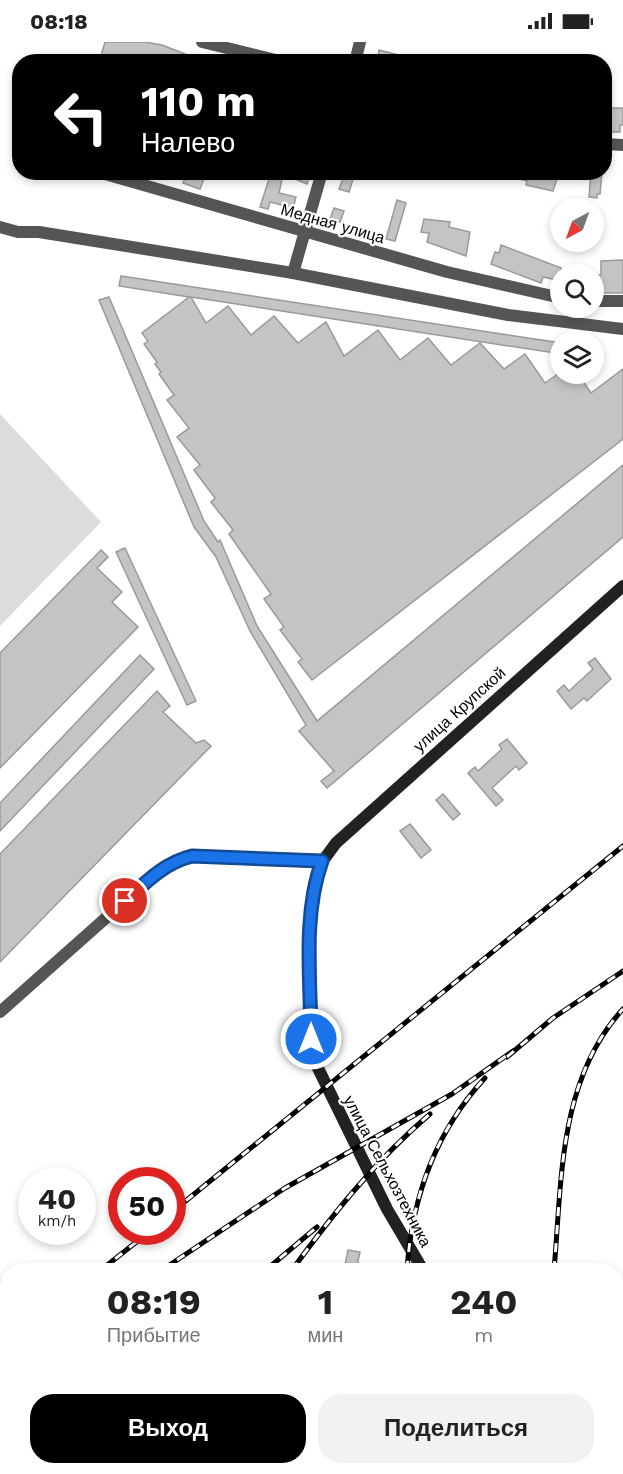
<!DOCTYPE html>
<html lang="ru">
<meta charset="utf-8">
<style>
:root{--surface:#fff;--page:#f2f2f2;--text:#222;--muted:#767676;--accent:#000}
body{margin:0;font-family:"Work Sans",sans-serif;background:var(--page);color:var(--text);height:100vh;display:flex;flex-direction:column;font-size:22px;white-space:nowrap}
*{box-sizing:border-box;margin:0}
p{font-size:20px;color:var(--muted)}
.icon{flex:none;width:33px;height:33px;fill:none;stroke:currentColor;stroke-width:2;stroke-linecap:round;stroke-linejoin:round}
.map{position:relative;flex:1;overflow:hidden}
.details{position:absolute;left:0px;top:1221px;width:624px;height:212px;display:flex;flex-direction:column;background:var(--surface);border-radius:24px 24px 0 0;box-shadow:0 3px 9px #0003}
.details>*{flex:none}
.top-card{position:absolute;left:12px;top:12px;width:600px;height:126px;border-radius:24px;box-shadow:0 3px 9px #0003;background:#000;color:#fff;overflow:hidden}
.needle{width:39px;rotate:221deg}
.controls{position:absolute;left:550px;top:156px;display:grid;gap:12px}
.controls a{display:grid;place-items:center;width:54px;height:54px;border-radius:50%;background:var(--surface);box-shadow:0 3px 9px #0003;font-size:30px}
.speed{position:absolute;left:18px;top:1125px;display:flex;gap:12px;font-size:30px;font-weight:700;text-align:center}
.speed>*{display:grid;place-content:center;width:78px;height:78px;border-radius:50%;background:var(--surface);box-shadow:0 3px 9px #0003;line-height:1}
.speed small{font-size:15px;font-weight:400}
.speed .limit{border:9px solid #d22;background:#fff;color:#111}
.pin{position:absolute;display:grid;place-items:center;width:51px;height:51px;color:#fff;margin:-26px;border:3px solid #fff;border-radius:50%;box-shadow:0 2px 6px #0007}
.me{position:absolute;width:66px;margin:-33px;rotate:0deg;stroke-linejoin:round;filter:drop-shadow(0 0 4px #0008)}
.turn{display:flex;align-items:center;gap:21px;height:126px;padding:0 30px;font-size:27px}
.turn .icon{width:78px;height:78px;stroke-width:2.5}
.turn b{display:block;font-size:42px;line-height:51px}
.eta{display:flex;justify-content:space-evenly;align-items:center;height:102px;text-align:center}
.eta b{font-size:36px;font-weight:700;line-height:42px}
.cta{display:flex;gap:12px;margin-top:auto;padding:12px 30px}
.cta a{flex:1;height:69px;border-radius:24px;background:var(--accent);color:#fff;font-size:24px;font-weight:700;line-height:69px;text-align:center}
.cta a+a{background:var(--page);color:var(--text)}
.status{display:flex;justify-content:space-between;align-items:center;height:42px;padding:0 30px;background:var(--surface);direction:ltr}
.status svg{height:16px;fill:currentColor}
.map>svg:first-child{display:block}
.green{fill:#dcdcdc}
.building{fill:#c4c4c4;stroke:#999;stroke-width:1.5}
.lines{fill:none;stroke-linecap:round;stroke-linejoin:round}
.street{stroke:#555;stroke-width:12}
.secondary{stroke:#222;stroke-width:12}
.rail-casing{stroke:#000;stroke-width:5}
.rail{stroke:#fff;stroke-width:3;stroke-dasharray:9;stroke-linecap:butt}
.route-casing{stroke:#114b97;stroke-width:15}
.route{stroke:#1a73e8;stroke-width:10}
.labels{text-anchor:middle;stroke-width:4.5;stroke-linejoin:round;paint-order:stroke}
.street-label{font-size:16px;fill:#000;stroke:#fff}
</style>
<div class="status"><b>08:18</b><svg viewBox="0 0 49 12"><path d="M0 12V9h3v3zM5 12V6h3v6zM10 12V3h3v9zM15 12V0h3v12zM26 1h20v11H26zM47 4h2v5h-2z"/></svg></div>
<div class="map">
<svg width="623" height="1432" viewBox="0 0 623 1432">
<rect width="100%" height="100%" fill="#fff"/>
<!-- green -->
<path class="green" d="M0,372L101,480L0,584Z"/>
<!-- building -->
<g class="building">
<path d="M105,0H145L162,3L206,20H124L101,14Z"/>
<path d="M379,8L411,16V20H377Z"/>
<path d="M604,66H623V83H620V90H604Z"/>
<path d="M187,130L205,134L200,147L183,141Z"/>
<path d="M278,130H311L307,142Z"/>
<path d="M505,130H559L553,149L526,143L527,139L505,133Z"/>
<path d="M591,130H602L600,152H597V156L589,155Z"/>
<path d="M270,134L282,137L279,151L296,155L293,166L270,160L268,167L260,165Z"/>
<path d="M344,134L353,137L349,150L339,147Z"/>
<path d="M397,158L406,161L395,199L386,197Z"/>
<path d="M334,166L344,169L340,180L330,177Z"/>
<path d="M424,177L450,180L449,185L470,190L466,214L427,200L429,191L421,190Z"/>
<path d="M501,203L561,226V239L543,235L541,241L491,222L495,210L499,211Z"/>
<path d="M623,218V251H598L597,233H601V219Z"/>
<path d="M121,234L561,301V312L191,255L206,281L228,264L251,293L274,274L298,301L326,280L344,314L378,288L400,318L428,296L451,323L480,301L504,327L525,312L545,341L558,332H578L591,351L623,327V397L312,638L298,620L302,617L280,588L284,585L264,557L271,552L229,492L233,488L211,460L215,456L194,428L200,423L177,395L189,386L167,358L174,353L159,332L161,330L155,322L157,320L144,302L148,299L142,291L189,255L119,244Z"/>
<path d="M109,255L204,479L218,500L220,498L257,584L317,679L623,423V495L327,746L321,739L334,729L299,689L306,683L250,589L216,515L194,485L99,258Z"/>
<path d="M125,506L196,659L187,663L116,510Z"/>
<path d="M101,508L108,515L97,526L122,550L112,560L138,585L0,726V611Z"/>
<path d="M140,613L154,627L0,789V761Z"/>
<path d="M595,616L611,637L587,659L584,656L571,667L557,649L564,643L569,649L593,627L588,621Z"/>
<path d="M157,649L170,664L163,670L196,701L204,698L211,704L0,920V812Z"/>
<path d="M507,697L527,721L519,728L516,724L492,746L503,758L496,764L468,731L475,725L478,729L502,707L499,703Z"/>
<path d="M443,752L460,772L453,778L436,758Z"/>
<path d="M410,782L431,808L421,816L400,789Z"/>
<path d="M348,1208L360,1210L356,1228H344Z"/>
</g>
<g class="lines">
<!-- street -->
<g class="street">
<path d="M202,0L284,20"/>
<path d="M355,20L360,0"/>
<path d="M604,102L623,103"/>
<path d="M98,130L447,230L561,256"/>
<path d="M0,185L18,190H39L293,231L508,273L623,287"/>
<path d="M293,231L322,130"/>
<path d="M594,259H623"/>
<path d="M0,970L161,827L177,818L192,814L322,820"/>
</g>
<!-- secondary -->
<g class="secondary">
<path d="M423,1228L387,1167L315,1020L311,997L310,887L314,842L322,820L336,801L623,544"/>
<path d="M522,1425L527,1432"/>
</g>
<!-- rail casing -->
<g class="rail-casing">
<g id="rail">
<path d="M507,1015L553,976L623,929"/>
<path d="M172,1170L623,804"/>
<path d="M101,1228L149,1190"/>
<path d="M162,1228L285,1146L452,1052L513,1009"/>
<path d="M266,1228L317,1185"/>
<path d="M292,1228C333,1172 376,1118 430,1072"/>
<path d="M407,1228C412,1155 435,1090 485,1036"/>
<path d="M554,1228C562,1139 558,1038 623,967"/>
<path d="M0,1311L8,1305"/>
<path d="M0,1363L8,1357"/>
<path d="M441,1425L444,1432"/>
<path d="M64,1432L73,1425"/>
<path d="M385,1432V1425"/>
</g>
</g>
<!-- rail -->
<use href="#rail" class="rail"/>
</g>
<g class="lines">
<!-- route casing -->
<g class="route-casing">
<path id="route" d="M125,859C146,840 164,821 192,814L322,819C302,875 311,939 311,997"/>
</g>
<!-- route -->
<use href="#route" class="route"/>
</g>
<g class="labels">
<!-- street labels -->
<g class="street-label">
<text transform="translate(333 181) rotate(16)" y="6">Медная улица</text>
<text transform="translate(459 667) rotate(-42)" y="6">улица Крупской</text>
<text transform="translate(388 1129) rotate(62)" y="6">улица Сельхозтехника</text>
</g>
</g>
</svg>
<div class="controls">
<a><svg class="needle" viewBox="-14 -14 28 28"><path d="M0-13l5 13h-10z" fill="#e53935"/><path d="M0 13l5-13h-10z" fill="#767676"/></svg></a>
<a><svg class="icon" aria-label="search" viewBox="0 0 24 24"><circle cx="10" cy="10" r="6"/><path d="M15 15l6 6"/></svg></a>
<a><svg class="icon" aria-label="layers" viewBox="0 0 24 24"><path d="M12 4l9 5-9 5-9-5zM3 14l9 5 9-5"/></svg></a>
</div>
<div class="speed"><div>40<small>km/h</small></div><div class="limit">50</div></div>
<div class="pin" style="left:125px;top:859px;background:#d93025"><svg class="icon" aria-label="arrive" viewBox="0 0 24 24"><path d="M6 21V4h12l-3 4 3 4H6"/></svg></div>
<svg class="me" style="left:311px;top:997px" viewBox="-20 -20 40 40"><circle r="17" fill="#1a73e8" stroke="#fff" stroke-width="3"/><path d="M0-11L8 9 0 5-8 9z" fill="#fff"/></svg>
<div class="top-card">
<div class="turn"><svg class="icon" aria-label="left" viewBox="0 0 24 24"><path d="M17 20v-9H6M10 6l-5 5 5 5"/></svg><div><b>110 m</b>Налево</div></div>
</div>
<section class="details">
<div class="eta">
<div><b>08:19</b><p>Прибытие</p></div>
<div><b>1</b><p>мин</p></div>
<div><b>240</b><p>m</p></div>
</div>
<div class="cta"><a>Выход</a><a>Поделиться</a></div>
</section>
</div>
